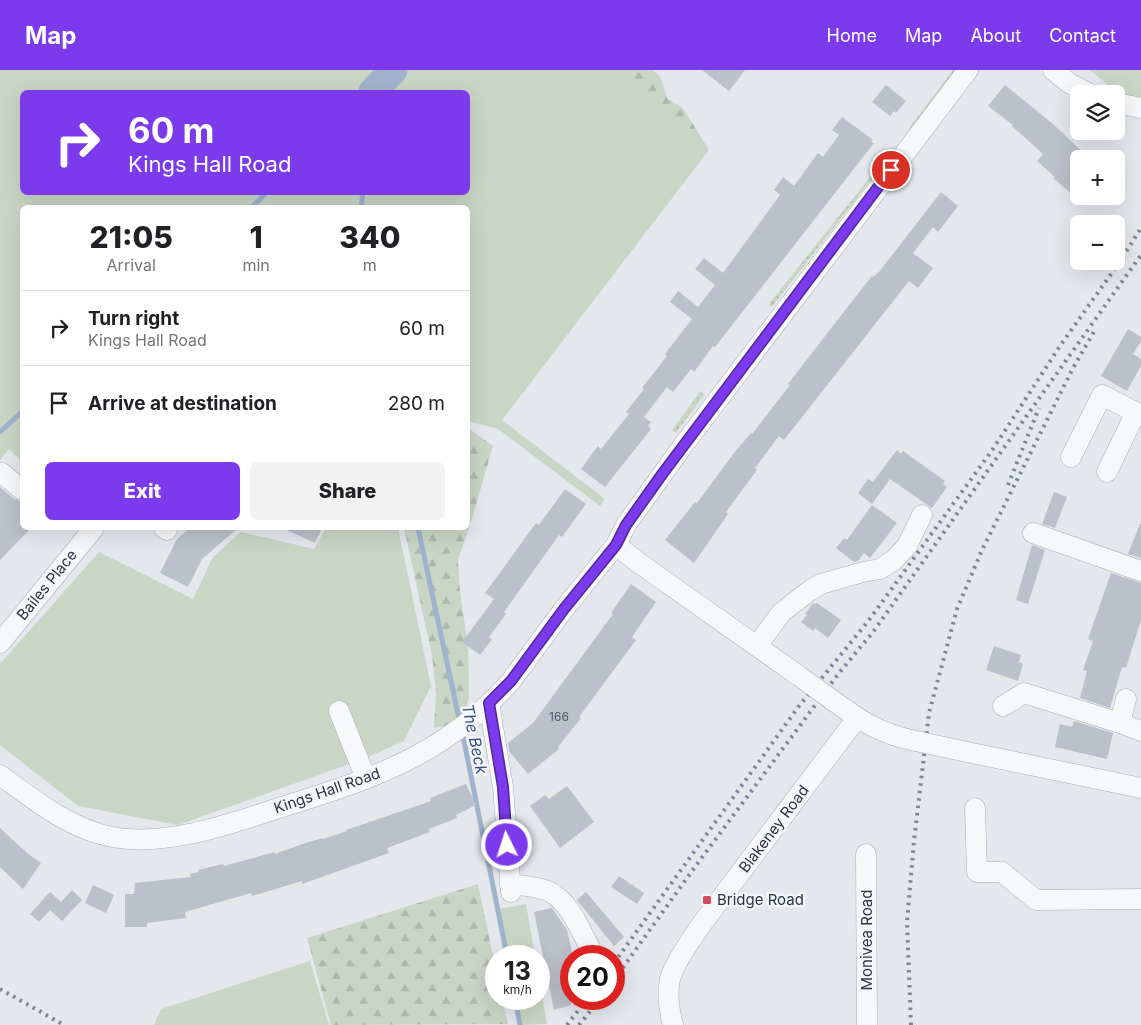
<!DOCTYPE html>
<meta charset="utf-8">
<style>
:root{--surface:#fff;--page:#f2f2f2;--text:#202124;--muted:#757577;--line:#e0e0e0;--accent:#7c3aed}
body{margin:0;font-family:Inter,sans-serif;background:var(--page);color:var(--text);height:100vh;display:flex;flex-direction:column;font-size:19px;white-space:nowrap}
*{box-sizing:border-box;margin:0}
p{font-size:16px;color:var(--muted)}
.icon{flex:none;width:28px;height:28px;fill:none;stroke:currentColor;stroke-width:2;stroke-linecap:round;stroke-linejoin:round}
.map{position:relative;flex:1;overflow:hidden}
.drawer{position:absolute;left:20px;top:135px;width:450px;height:325px;display:flex;flex-direction:column;background:var(--surface);border-radius:8px;box-shadow:0 5px 20px #0002}
.drawer>*{flex:none}
.top-card{position:absolute;left:20px;top:20px;width:450px;height:105px;border-radius:8px;box-shadow:0 5px 20px #0002;background:#7c3aed;color:#fff;overflow:hidden}
.buttons{position:absolute;left:1070px;top:15px;display:grid;gap:10px}
.buttons a{display:grid;place-items:center;width:55px;height:55px;border-radius:8px;background:var(--surface);box-shadow:0 5px 20px #0002;font-size:25px}
.speed{position:absolute;left:485px;top:875px;display:flex;gap:10px;font-size:25px;font-weight:700;text-align:center}
.speed>*{display:grid;place-content:center;width:65px;height:65px;border-radius:50%;background:var(--surface);box-shadow:0 5px 20px #0002;line-height:1}
.speed small{font-size:12px;font-weight:400}
.speed .limit{border:8px solid #d22;background:#fff;color:#111}
.pin{position:absolute;display:grid;place-items:center;width:42px;height:42px;color:#fff;margin:-21px;border:2px solid #fff;border-radius:50%;box-shadow:0 1px 5px #0007}
.me{position:absolute;width:55px;margin:-28px;rotate:356deg;stroke-linejoin:round;filter:drop-shadow(0 0 4px #0008)}
.turn{display:flex;align-items:center;gap:18px;height:105px;padding:0 25px;font-size:22px}
.turn .icon{width:65px;height:65px;stroke-width:2.5}
.turn b{display:block;font-size:35px;line-height:42px}
.eta{display:flex;justify-content:space-evenly;align-items:center;height:85px;text-align:center}
.eta b{font-size:30px;font-weight:800;line-height:35px}
.primary-button{display:flex;gap:10px;margin-top:auto;padding:10px 25px}
.primary-button a{flex:1;height:58px;border-radius:8px;background:var(--accent);color:#fff;font-size:20px;font-weight:800;line-height:58px;text-align:center}
.primary-button a+a{background:var(--page);color:var(--text)}
ul{padding:0;list-style:none}
li{display:flex;align-items:center;gap:15px;height:75px;padding:0 25px;border-top:1px solid var(--line)}
li div{flex:1}
li b{display:block;font-size:19px}
li em{font-style:normal}
header{display:flex;align-items:center;gap:30px;box-sizing:border-box;height:70px;padding:0 25px;background:var(--accent);color:#fff}
header strong{font-size:24px}
nav{display:flex;gap:28px;margin-inline-start:auto;font-size:18px}
.map>svg:first-child{display:block}
.grass{fill:url(#grass-dots)}
.forest{fill:url(#forest-firs)}
.green{fill:#c9d6c5}
.lines{fill:none;stroke-linecap:round;stroke-linejoin:round}
.stream{stroke:#9fb4cc;stroke-width:5}
.river{stroke:#9fb4cc;stroke-width:29}
.building{fill:#bbc0ca}
.minor-casing{stroke:#a9aeb7;stroke-width:21}
.minor{stroke:#f7f8fa;stroke-width:20}
.rail{stroke:#7d8696;stroke-width:4;stroke-dasharray:2.5 5;stroke-linecap:butt}
.minor-bridge-casing{stroke:#a9aeb7;stroke-width:21;stroke-linecap:butt}
.minor-bridge{stroke:#f7f8fa;stroke-width:20}
.route-casing{stroke:#51269a;stroke-width:12}
.route{stroke:#7c3aed;stroke-width:9}
.poi-dot{fill:#d1495b;stroke:#f4f6f9;stroke-width:2}
.labels{text-anchor:middle;stroke-width:5;stroke-linejoin:round;paint-order:stroke}
.number-label{font-size:12px;fill:#4f5766}
.street-label{font-size:15px;fill:#2b3445;stroke:#f4f6f9}
.poi-label{font-size:15px;fill:#2b3445;stroke:#f4f6f9;text-anchor:start}
.water-label{font-size:16px;font-style:italic;fill:#34527a;stroke:#f4f6f9}
</style>
<header>
<strong>Map</strong>
<nav><a>Home</a><a>Map</a><a>About</a><a>Contact</a></nav>
</header>
<div class="map">
<svg width="1141" height="955" viewBox="0 0 1141 955">
<defs>
<pattern id="grass-dots" width="8" height="8" patternUnits="userSpaceOnUse" patternTransform="scale(1.25)"><rect width="8" height="8" fill="#c9d6c5"/><path d="M2 2h.1M6 6h.1" fill="none" stroke="#adb8ab" stroke-width="1.8" stroke-linecap="round"/></pattern>
<pattern id="forest-firs" width="22" height="20" patternUnits="userSpaceOnUse" patternTransform="scale(1.25)"><rect width="22" height="20" fill="#c9d6c5"/><path d="M5 1l3.5 6h-7zM16 11l3.5 6h-7z" fill="#adb8ab"/></pattern>
</defs>
<rect width="100%" height="100%" fill="#e4e7ec"/>
<!-- grass -->
<g class="grass">
<path d="M953,0H957L910,59L909,58Z"/>
<path d="M893,78L895,79L772,237L769,234Z"/>
<path d="M700,322L705,324L676,363L672,360Z"/>
</g>
<!-- forest -->
<g class="forest">
<path d="M398,0H423L419,22H376Z"/>
<path d="M610,0H652L660,6L667,28L683,38L709,80Z"/>
<path d="M468,358L493,376L471,452L458,490L460,523L468,576L469,627L463,653L434,658L436,622L432,586L404,458H468Z"/>
<path d="M478,814L496,900V929H502L508,954L331,955L307,868Z"/>
</g>
<!-- green -->
<g class="green">
<path d="M0,0H396L377,22H22V122H468V22H384L403,0H610L709,80L502,350L605,429L600,436L498,359L468,351V138H22V392L9,379L0,390Z"/>
<path d="M1090,0H1141V31C1123,29 1104,11 1090,0Z"/>
<path d="M326,458H398L431,616L404,671L366,688L178,755L78,736L0,675V594L99,482L193,529L213,487L241,462L314,479Z"/>
<path d="M526,834L535,886H506L498,839Z"/>
<path d="M310,891L329,955H154L161,939Z"/>
<path d="M539,905L547,954L519,955L514,929H539Z"/>
</g>
<g class="lines">
<!-- stream -->
<g class="stream">
<path d="M251,138L267,122"/>
<path d="M361,138L363,122"/>
<path d="M0,362L22,342"/>
<path d="M418,458L460,653"/>
<path d="M462,661L507,886"/>
<path d="M515,929L520,955"/>
</g>
<!-- river -->
<path class="river" d="M373,22L393,0"/>
</g>
<!-- building -->
<g class="building">
<path d="M702,0H745L729,21Z"/>
<path d="M886,15L906,31L896,43L894,41L890,46L872,32Z"/>
<path d="M1005,15L1053,54L1090,89H1079V115L1072,124L1053,108L1055,107L1037,91L1043,84L1012,56L1013,55L988,36Z"/>
<path d="M842,47L873,70L871,72L874,73L715,277L713,276L694,302L691,299L673,322L667,317L644,347L651,352L648,356L651,359L605,417L581,399L598,376L601,379L629,344L626,342L644,319L642,318L667,286L665,284L692,249L670,232L678,221L698,237L715,215L695,199L704,188L723,203L780,125L774,120L783,107L794,116L818,83L823,87L839,65L832,60Z"/>
<path d="M941,122L958,136L938,162L933,157L913,183L933,198L918,218L909,211L784,370L779,366L755,398L757,400L726,442L728,444L694,493L665,470L695,432L697,433L734,383L751,363L752,364L790,315L788,314L846,239L872,206L873,207L879,202Z"/>
<path d="M1128,259L1141,267V271L1133,284L1141,289V296L1127,321L1101,306Z"/>
<path d="M897,380L901,384L903,381L945,411L943,414L947,417L932,438L890,409L872,434L858,423L868,409L873,412Z"/>
<path d="M0,417L14,429L22,432V458H31L0,490Z"/>
<path d="M565,419L586,434L562,467L559,465L504,542L506,544L489,567L492,569L480,585L462,572L494,529L485,523L536,453L539,455Z"/>
<path d="M1054,422L1067,427L1055,458L1042,454Z"/>
<path d="M872,435L897,453L870,488L864,483L858,491L854,492L836,478L844,468L847,470Z"/>
<path d="M1140,454H1141V488L1128,484Z"/>
<path d="M190,458H238L202,489L188,517L160,503L177,469Z"/>
<path d="M282,458H322L315,473Z"/>
<path d="M1032,475L1045,480L1028,534L1016,530Z"/>
<path d="M1111,503L1141,513V550L1126,598L1122,597L1110,638L1080,628L1087,601L1083,600L1093,571L1088,569Z"/>
<path d="M631,514L656,532L632,567L636,570L579,647L581,648L558,677L559,679L528,704L509,681L508,673L533,653L613,544L611,543Z"/>
<path d="M813,533L815,534L817,533L841,550L828,568L815,558L813,561L801,552L807,545L805,544Z"/>
<path d="M994,576L1021,585L1019,592L1023,594L1018,611L986,600Z"/>
<path d="M1074,651L1113,663L1107,689L1055,677L1060,654L1072,657Z"/>
<path d="M466,714L476,735L456,745L457,748L429,759L430,762L387,778L389,783L302,814V811L252,826L251,823L185,842L186,848L147,853V857H125V824H134L135,813L191,807L190,804L199,802L198,800L223,794L224,796L275,782V784L305,773L323,768V769L347,761L346,760L431,731L430,728Z"/>
<path d="M567,716L594,752L560,778L530,736L545,725L549,729Z"/>
<path d="M0,758L27,783L41,793L23,819L0,797Z"/>
<path d="M619,806L644,823L637,834L611,817Z"/>
<path d="M93,815L114,825L106,843L85,833Z"/>
<path d="M72,820L82,830L62,851L50,840L39,852L30,844L50,822L61,832Z"/>
<path d="M586,822L624,867L614,876L577,830Z"/>
<path d="M552,838L567,860L573,886H571V935L554,940L534,842Z"/>
</g>
<g class="lines">
<!-- minor casing -->
<g class="minor-casing">
<g id="minor">
<path d="M1053,0L1069,13L1090,24"/>
<path d="M1116,33L1141,38"/>
<path d="M1071,387L1102,325L1141,345"/>
<path d="M1107,402L1136,342"/>
<path d="M0,405L2,403L22,420"/>
<path d="M164,458L167,460"/>
<path d="M1033,463L1141,501"/>
<path d="M616,475L639,493L799,606"/>
<path d="M0,573L94,458"/>
<path d="M757,576L781,543L809,521L821,514L863,502L880,499L894,490L907,476L922,445"/>
<path d="M831,629C861,651 880,664 916,671"/>
<path d="M1126,629L1120,653L1141,661"/>
<path d="M489,633L503,717L511,822"/>
<path d="M1003,636L1024,623L1120,653"/>
<path d="M339,641L366,709"/>
<path d="M967,682L1141,718"/>
<path d="M0,705C34,730 70,759 112,767C167,777 230,754 282,737C337,720 394,702 443,670C467,654 492,633 511,611L564,539L616,475L626,455L682,377L968,0"/>
<path d="M975,738L977,802H1002L1036,830L1141,829"/>
<path d="M866,784L867,955"/>
<path d="M510,814C523,816 537,816 548,821C570,831 580,860 591,880"/>
<path d="M673,955C669,940 667,924 670,909C674,893 694,865 704,851L857,648"/>
</g>
</g>
<!-- minor -->
<use href="#minor" class="minor"/>
<!-- rail -->
<g class="rail">
<path d="M1008,415L1039,338"/>
<path d="M614,893L799,636L869,550L993,379L1060,276L1121,190L1141,158"/>
<path d="M614,910L692,801L839,603L873,562L1141,185"/>
<path d="M0,919L64,955"/>
<path d="M567,955L587,929"/>
<path d="M579,955L600,929"/>
<path d="M911,955L907,852L914,771L929,643L957,539L982,480L1073,298L1095,260"/>
</g>
<!-- minor-bridge casing -->
<g class="minor-bridge-casing">
<g id="minor-bridge">
<path d="M799,606L831,629"/>
<path d="M916,671L967,682"/>
</g>
</g>
<!-- minor-bridge -->
<use href="#minor-bridge" class="minor-bridge"/>
</g>
<g class="lines">
<!-- route casing -->
<g class="route-casing">
<path id="route" d="M507,775L503,717L489,633L511,611L564,539L616,475L626,455L663,403L891,100"/>
</g>
<!-- route -->
<use href="#route" class="route"/>
</g>
<!-- markers -->
<rect class="poi-dot" x="702" y="825" width="10" height="10" rx="2.5"/>
<g class="labels">
<!-- number labels -->
<g class="number-label">
<text x="559" y="651">166</text>
</g>
<!-- street labels -->
<g class="street-label">
<text transform="translate(47 515) rotate(-51)" y="5">Bailes Place</text>
<text transform="translate(327 721) rotate(-19)" y="5">Kings Hall Road</text>
<text transform="translate(774 759) rotate(-53)" y="5">Blakeney Road</text>
<text transform="translate(867 870) rotate(-90)" y="5">Monivea Road</text>
</g>
<!-- poi labels -->
<g class="poi-label">
<text x="717" y="835">Bridge Road</text>
</g>
<!-- water labels -->
<g class="water-label">
<text transform="translate(475 669) rotate(78)" y="6">The Beck</text>
</g>
</g>
</svg>
<div class="buttons">
<a><svg class="icon" aria-label="layers" viewBox="0 0 24 24"><path d="M12 4l9 5-9 5-9-5zM3 14l9 5 9-5"/></svg></a>
<a>+</a>
<a>−</a>
</div>
<div class="speed"><div>13<small>km/h</small></div><div class="limit">20</div></div>
<div class="pin" style="left:891px;top:100px;background:#d93025"><svg class="icon" aria-label="arrive" viewBox="0 0 24 24"><path d="M6 21V4h12l-3 4 3 4H6"/></svg></div>
<svg class="me" style="left:507px;top:775px" viewBox="-20 -20 40 40"><circle r="17" fill="#7c3aed" stroke="#fff" stroke-width="3"/><path d="M0-11L8 9 0 5-8 9z" fill="#fff"/></svg>
<div class="top-card">
<div class="turn"><svg class="icon" aria-label="right" viewBox="0 0 24 24"><path d="M7 20v-9h11M14 6l5 5-5 5"/></svg><div><b>60 m</b>Kings Hall Road</div></div>
</div>
<section class="drawer">
<div class="eta">
<div><b>21:05</b><p>Arrival</p></div>
<div><b>1</b><p>min</p></div>
<div><b>340</b><p>m</p></div>
</div>
<ul>
<li><svg class="icon" aria-label="right" viewBox="0 0 24 24"><path d="M7 20v-9h11M14 6l5 5-5 5"/></svg><div><b>Turn right</b><p>Kings Hall Road</p></div><em>60 m</em></li>
<li><svg class="icon" aria-label="arrive" viewBox="0 0 24 24"><path d="M6 21V4h12l-3 4 3 4H6"/></svg><div><b>Arrive at destination</b></div><em>280 m</em></li>
</ul>
<div class="primary-button"><a>Exit</a><a>Share</a></div>
</section>
</div>
